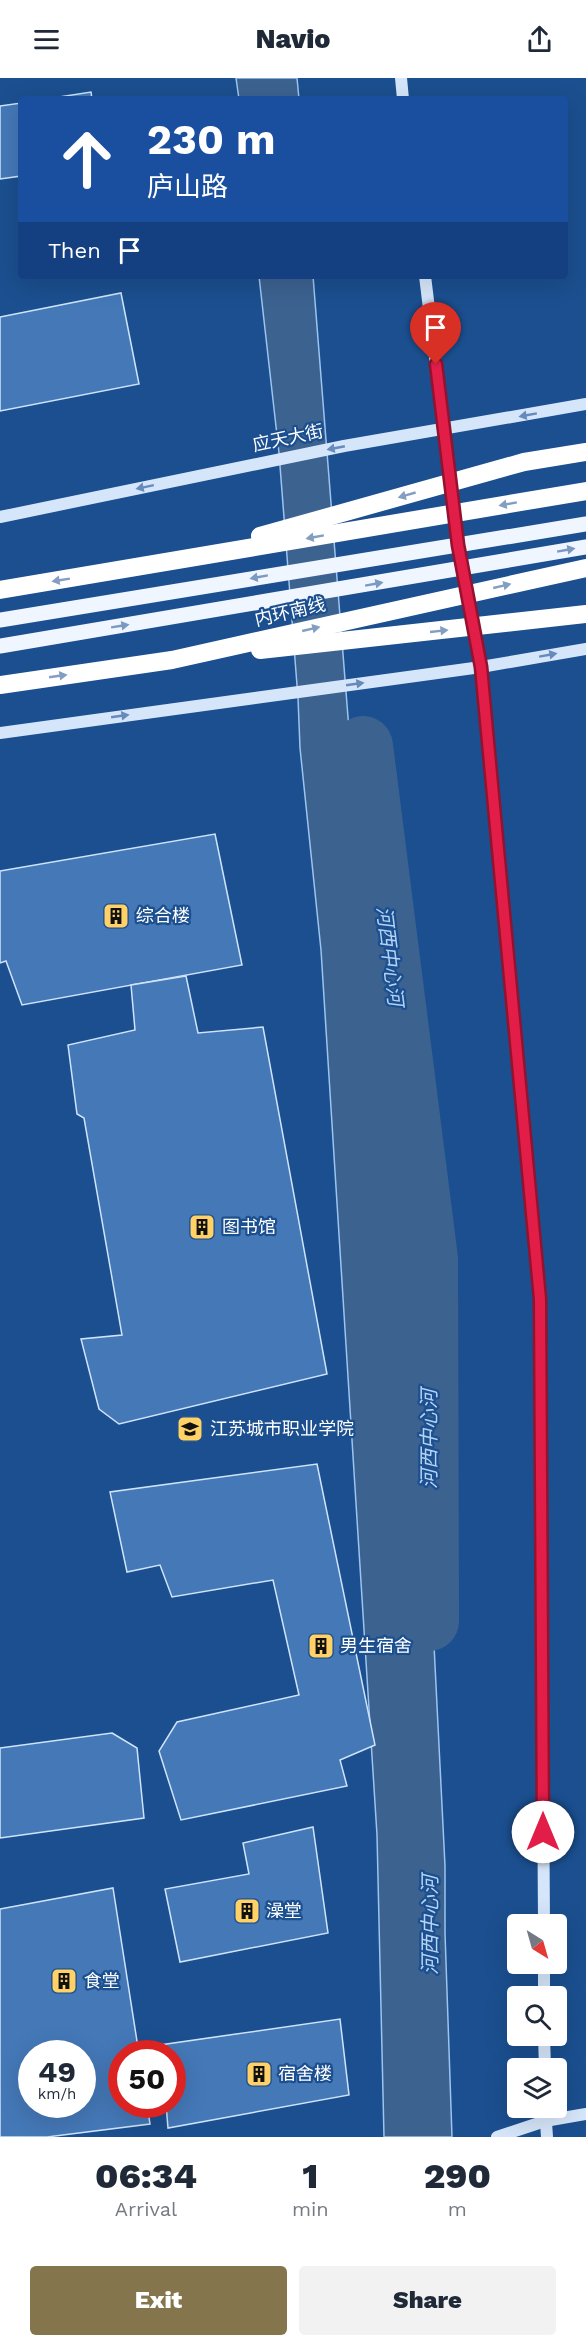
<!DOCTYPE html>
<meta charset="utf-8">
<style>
:root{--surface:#fff;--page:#f2f2f3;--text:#1f2937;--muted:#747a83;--accent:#84754c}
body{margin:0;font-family:"Work Sans","Noto Sans SC",sans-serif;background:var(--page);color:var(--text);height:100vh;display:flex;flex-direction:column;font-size:22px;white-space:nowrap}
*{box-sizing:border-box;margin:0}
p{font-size:20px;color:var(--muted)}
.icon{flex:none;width:33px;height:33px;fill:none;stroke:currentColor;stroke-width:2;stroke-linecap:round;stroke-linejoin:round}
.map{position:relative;height:2059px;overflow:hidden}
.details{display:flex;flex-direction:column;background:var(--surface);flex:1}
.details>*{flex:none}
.guide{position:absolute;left:18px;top:18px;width:550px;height:183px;border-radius:6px;box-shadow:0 6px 24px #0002;background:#1a4fa0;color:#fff;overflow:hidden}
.needle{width:39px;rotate:143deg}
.fabs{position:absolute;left:507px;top:1836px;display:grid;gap:12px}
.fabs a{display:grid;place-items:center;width:60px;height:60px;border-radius:6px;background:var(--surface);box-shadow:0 6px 24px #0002;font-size:30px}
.speed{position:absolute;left:18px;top:1962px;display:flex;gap:12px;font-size:30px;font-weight:700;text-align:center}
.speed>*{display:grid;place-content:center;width:78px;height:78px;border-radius:50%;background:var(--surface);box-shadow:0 6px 24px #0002;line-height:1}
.speed small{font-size:15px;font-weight:400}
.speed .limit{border:9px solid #d22;background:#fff;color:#111}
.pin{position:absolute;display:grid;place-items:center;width:51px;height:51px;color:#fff;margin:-62px -26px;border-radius:50% 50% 50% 0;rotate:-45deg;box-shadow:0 0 6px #0007}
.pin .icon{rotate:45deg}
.me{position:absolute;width:66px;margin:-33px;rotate:0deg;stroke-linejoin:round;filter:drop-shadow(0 0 4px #0008)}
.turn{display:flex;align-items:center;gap:21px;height:126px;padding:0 30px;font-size:27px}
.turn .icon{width:78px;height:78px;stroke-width:2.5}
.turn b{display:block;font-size:42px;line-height:51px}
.then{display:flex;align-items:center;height:57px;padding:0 30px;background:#0003;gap:12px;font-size:22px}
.eta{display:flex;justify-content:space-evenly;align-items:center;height:102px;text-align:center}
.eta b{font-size:36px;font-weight:800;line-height:42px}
.action{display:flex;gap:12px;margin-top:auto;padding:12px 30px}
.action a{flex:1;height:69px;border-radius:6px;background:var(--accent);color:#fff;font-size:24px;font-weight:800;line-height:69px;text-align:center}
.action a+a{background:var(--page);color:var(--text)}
header{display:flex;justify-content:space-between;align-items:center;height:78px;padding:0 30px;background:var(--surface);font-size:27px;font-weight:800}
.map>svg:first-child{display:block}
.water{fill:#3c6290;stroke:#9cc4f0;stroke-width:1.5}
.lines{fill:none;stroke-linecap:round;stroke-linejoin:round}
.river{stroke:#3c6290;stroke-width:60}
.building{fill:#4478b7;stroke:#cfe3fa;stroke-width:1.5;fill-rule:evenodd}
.secondary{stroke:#d6e6fa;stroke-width:12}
.primary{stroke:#f0f6ff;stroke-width:15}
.highway-bridge{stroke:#fff;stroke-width:18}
.oneway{fill:#668bba}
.oneway2{fill:#829ec1}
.oneway3{fill:#7b9ac1}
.route-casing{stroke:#92132f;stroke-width:15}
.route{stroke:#e11d48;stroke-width:10}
.labels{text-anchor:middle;stroke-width:4.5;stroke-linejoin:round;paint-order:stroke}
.street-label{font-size:18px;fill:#fff;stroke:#1b4f8f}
.poi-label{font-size:18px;fill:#fff;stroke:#1b4f8f;text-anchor:start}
.water-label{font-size:20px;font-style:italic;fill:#b5d3f5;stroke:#1b4f8f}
</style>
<header><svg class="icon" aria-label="menu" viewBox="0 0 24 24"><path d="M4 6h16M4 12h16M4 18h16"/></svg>Navio<svg class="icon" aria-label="share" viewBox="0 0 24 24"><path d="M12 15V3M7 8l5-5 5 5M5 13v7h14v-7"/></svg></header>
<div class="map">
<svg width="586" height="2059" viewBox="0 0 586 2059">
<rect width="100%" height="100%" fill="#1b4f8f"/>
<!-- water -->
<g class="water">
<path d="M236,0H297L299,21H239Z"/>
<path d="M259,198H313L353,702L419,1266L445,1788V1855L452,2059H384L377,1757L321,872L300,670L298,620L279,375Z"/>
</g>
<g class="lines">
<!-- river -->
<path class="river" d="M363,668L428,1181L429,1543"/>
</g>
<!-- building -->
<g class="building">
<path d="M91,14L92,21H46Z"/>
<path d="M21,25V98L0,101V28Z"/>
<path d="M121,215L139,306L0,333V239Z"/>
<path d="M215,756L242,887L22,927L6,883L0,885V793Z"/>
<path d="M186,898L198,955L263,949L327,1296L119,1346L99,1331L81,1261L122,1257L84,1040L77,1036L68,967L135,952L131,907Z"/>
<path d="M317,1386L375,1667L340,1682L347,1708L181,1742L159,1673L177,1644L299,1617L273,1502L172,1519L160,1487L127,1494L110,1414Z"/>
<path d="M112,1655L137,1670L144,1740L0,1760V1670Z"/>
<path d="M313,1749L328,1855L180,1884L165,1811L249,1796L243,1765Z"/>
<path d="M113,1810L139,1976H122V2026H147L150,2046L47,2059H0V1831ZM32,1976H82V2026H32Z"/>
<path d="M340,1941L349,2017L168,2050L166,2026H172V1976H161L160,1967Z"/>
</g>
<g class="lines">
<!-- secondary -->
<g class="secondary">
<path d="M401,0L403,21"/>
<path d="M425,198L458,467L481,589L540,1221L544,1846"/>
<path d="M0,439L344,368L586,326"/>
<path d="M0,655L481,589L586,571"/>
<path d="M544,1886V1918"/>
<path d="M544,1958L545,1990"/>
<path d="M545,2030L547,2059"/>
<path d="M497,2059L545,2043L586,2036"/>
</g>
<!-- primary -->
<g class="primary">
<path d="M0,542L586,446"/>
<path d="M0,568L586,469"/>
</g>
<!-- highway-bridge -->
<g class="highway-bridge">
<path d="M260,458L524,384L586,374"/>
<path d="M0,512L586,413"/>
<path d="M260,572L586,536"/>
<path d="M0,607L172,582L586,490"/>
</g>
</g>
<!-- one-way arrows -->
<defs><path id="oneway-solid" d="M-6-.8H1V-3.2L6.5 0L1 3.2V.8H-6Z" transform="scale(1.5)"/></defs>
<g class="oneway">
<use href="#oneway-solid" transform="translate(528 337) rotate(170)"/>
<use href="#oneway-solid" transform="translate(336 370) rotate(169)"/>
<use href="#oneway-solid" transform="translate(145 409) rotate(168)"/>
<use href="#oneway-solid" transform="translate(548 577) rotate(-10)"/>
<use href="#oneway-solid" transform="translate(355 606) rotate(-8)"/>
<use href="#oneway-solid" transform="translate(120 638) rotate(-8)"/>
</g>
<g class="oneway2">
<use href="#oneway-solid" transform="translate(407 417) rotate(164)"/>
<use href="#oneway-solid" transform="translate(508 426) rotate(170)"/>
<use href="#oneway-solid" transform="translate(315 459) rotate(170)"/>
<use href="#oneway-solid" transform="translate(61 502) rotate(171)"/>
<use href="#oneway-solid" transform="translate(502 508) rotate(-13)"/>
<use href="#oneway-solid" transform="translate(311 551) rotate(-13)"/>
<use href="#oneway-solid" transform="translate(439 553) rotate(-6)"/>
<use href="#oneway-solid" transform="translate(58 598) rotate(-8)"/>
</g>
<g class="oneway3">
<use href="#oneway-solid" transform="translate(566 472) rotate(-10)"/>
<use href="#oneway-solid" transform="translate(259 499) rotate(170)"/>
<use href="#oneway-solid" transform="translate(374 506) rotate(-10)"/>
<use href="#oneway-solid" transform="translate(120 548) rotate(-9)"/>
</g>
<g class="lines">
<!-- route casing -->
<g class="route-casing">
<path id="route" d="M436,286L458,467L481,589L540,1221L543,1754"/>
</g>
<!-- route -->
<use href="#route" class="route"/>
</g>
<!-- icons -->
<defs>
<g id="building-square" transform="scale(1.35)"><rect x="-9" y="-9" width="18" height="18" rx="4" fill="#ffd166" stroke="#1b4f8f"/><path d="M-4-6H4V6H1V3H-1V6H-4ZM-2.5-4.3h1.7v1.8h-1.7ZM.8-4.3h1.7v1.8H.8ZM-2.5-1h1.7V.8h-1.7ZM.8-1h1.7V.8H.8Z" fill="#111"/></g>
<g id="school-square" transform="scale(1.35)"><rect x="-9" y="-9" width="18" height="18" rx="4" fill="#ffd166" stroke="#1b4f8f"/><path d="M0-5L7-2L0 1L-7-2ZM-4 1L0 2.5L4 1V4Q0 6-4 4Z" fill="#111"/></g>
</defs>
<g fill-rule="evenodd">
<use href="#building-square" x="116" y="838"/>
<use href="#building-square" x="202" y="1149"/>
<use href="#school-square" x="190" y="1351"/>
<use href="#building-square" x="321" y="1568"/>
<use href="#building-square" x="247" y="1833"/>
<use href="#building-square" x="64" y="1903"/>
<use href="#building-square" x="259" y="1996"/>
</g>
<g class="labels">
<!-- street labels -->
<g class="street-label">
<text transform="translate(288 360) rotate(-12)" y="6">应天大街</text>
<text transform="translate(290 534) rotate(-13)" y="6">内环南线</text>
</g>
<!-- poi labels -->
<g class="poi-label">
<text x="136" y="844">综合楼</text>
<text x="222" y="1155">图书馆</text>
<text x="210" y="1357">江苏城市职业学院</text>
<text x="340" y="1574">男生宿舍</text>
<text x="266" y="1839">澡堂</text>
<text x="84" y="1909">食堂</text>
<text x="278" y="2002">宿舍楼</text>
</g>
<!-- water labels -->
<g class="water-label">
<text transform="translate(390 878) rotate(83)" y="7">河西中心河</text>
<text transform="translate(429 1361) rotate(-90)" y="7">河西中心河</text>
<text transform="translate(430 1847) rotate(-90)" y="7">河西中心河</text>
</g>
</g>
</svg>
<div class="fabs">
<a><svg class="needle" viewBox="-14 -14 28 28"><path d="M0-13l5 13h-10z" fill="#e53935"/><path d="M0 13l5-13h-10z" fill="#747a83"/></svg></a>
<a><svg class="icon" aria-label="search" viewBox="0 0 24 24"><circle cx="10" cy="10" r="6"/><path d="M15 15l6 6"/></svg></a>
<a><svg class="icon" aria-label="layers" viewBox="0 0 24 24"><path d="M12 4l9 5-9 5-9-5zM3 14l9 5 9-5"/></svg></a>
</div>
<div class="speed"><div>49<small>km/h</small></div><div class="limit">50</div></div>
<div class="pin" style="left:436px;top:286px;background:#d93025"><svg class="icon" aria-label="arrive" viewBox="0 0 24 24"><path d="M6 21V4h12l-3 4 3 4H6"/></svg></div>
<svg class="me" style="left:543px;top:1754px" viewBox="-20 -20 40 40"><circle r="19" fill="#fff"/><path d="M0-13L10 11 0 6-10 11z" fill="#e11d48"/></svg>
<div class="guide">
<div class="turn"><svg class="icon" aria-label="ahead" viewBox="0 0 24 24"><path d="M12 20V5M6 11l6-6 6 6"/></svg><div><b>230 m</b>庐山路</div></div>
<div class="then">Then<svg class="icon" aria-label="arrive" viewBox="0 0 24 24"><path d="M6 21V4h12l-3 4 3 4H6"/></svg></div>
</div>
</div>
<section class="details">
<div class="eta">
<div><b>06:34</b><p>Arrival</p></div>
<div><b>1</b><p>min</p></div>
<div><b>290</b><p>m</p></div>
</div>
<div class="action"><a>Exit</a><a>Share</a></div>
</section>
